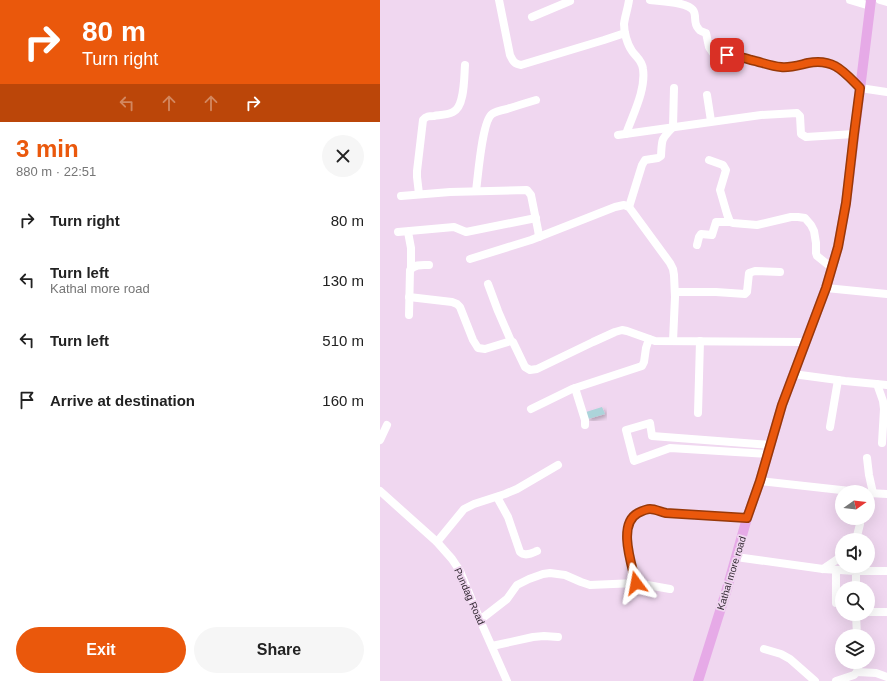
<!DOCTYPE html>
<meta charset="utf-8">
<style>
:root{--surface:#fff;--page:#f6f6f6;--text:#222;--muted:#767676;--accent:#ea580c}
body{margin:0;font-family:Arial,sans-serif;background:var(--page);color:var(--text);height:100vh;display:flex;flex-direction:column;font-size:15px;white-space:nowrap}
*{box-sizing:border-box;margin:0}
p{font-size:13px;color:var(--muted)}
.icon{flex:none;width:22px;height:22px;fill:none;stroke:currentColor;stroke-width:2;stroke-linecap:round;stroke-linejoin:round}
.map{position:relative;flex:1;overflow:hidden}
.details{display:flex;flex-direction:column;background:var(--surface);width:380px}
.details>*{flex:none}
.banner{background:#ea580c;color:#fff;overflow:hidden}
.needle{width:26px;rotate:76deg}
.tools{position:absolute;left:455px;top:485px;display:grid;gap:8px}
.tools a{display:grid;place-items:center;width:40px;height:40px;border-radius:50%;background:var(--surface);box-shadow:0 4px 16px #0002;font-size:20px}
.pin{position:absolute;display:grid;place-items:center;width:34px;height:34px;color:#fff;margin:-17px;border-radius:8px;box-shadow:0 2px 6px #0006}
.me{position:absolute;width:44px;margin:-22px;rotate:347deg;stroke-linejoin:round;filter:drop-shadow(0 0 3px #0008)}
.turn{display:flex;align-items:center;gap:14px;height:84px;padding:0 16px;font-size:18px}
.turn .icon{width:52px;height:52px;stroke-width:2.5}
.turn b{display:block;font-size:28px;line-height:34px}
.lanes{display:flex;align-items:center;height:38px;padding:0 16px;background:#0003;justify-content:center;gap:20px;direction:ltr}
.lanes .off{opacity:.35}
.round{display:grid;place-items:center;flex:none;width:42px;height:42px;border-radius:21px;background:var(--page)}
.overview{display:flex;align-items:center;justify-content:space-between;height:68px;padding:0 16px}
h1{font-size:24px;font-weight:700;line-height:30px;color:var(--accent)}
.action{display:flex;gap:8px;margin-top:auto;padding:8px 16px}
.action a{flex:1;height:46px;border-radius:24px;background:var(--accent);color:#fff;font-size:16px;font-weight:700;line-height:46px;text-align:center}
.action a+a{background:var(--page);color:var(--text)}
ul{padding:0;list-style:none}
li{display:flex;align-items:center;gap:12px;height:60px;padding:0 16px}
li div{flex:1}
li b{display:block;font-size:15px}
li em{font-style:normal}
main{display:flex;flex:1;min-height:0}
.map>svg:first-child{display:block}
.building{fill:#acd4da;filter:url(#shadow)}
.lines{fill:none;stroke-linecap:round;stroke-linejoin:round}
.minor{stroke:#fff;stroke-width:8}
.major{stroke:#e6aae7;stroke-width:10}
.route-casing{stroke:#983908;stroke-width:10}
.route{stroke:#ea580c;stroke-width:7}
.labels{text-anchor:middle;stroke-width:3.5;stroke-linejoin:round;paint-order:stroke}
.street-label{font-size:10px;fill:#342b34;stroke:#f0d7f0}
</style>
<main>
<section class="details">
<div class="banner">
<div class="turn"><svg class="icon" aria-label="right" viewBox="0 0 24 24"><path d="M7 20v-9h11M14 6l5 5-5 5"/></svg><div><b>80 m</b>Turn right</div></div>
<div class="lanes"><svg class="icon off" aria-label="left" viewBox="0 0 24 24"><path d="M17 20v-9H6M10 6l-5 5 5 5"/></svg><svg class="icon off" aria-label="ahead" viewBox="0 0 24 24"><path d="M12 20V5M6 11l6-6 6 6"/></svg><svg class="icon off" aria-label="ahead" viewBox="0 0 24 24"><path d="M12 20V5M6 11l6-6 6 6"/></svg><svg class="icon" aria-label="right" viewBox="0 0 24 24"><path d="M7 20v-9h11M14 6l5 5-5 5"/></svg></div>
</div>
<div class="overview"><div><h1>3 min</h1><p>880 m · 22:51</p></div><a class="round"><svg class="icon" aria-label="close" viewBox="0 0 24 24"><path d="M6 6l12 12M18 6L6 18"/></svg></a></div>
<ul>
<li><svg class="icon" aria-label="right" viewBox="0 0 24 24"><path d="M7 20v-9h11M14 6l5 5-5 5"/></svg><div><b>Turn right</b></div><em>80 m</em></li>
<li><svg class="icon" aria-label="left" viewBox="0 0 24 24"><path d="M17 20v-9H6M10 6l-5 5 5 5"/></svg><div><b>Turn left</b><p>Kathal more road</p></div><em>130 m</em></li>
<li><svg class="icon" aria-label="left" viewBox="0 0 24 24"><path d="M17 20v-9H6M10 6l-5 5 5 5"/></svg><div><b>Turn left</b></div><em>510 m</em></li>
<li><svg class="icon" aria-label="arrive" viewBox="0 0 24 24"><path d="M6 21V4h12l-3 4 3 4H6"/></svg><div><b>Arrive at destination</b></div><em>160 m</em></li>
</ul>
<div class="action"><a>Exit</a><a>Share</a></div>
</section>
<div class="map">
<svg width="507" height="681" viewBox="0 0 507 681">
<defs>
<filter id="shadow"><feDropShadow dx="2.5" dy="2.5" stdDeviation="2" flood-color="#0004"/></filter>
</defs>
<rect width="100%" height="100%" fill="#f0d7f0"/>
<!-- building -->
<path class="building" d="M222,407L225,414L208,419L206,412Z"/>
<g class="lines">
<!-- minor -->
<g class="minor">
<path d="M119,0L130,55C133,61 134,64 141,65L224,40L245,33"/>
<path d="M270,0C280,1 307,2 313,10C317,15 313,23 318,28C319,31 323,32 326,33L329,47L333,53L370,59L384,64L401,67H409L436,62H445L455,66L462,70L480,88L507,92"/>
<path d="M470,0L490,6"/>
<path d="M500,0L507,2"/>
<path d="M152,17L190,1"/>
<path d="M327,95L331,121"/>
<path d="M246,134C253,114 266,90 263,69C262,60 256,57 252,51C247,44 244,32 244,24C245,16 248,8 249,0"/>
<path d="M238,135L381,115L417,113L420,116L421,134L426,137L474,134"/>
<path d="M329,160L343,165L346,170L340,190L347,214L350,222L353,223L377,225L411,217H418L425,218L431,225L434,231L436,243V253L437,256L452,268"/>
<path d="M96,191C98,177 102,121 112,114C116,111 122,110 127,109C136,106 146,103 156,100"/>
<path d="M39,194L37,177V171L43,120C46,116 49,116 54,116C60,115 67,115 73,112C85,107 84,77 85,65"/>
<path d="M21,196L70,192L147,190L151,195L158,230L159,237"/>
<path d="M249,207L262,165L265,160L278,158L281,156C282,138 281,140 293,127L294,88"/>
<path d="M18,232L74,227L86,232L156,218"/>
<path d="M28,232L31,248V268"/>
<path d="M317,245L319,237L321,234L332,235L336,222H350"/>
<path d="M90,259L151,240L235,207L244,205L249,207L290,263L293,269L294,275L295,297L293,341"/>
<path d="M108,284L118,311L131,341"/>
<path d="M446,288L507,294"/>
<path d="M295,292H336L365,294L367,292L369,273L375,271L400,272"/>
<path d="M29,297L72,302L77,304L80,307L93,340L98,348L105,349L131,341L133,342L145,367L150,370L157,369L213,342L235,332L242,330L247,331L275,341L426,342"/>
<path d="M29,315L30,270C35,264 42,265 49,265"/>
<path d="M413,374L465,381L507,385"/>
<path d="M497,384L503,401L504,409L502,443"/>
<path d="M195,388L205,420V425"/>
<path d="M151,409L192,389L262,366L264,362L266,348L269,339"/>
<path d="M318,413L320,341"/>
<path d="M450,427L458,380"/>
<path d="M0,440L7,425"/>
<path d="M388,454L290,448L254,461L246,430L270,423L272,436L391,445"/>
<path d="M487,458L489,475L493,493"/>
<path d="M380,481L479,492"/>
<path d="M0,491L57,542L72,559L80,571L100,620L127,681"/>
<path d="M489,493L507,494"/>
<path d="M117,497L128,517L140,552C145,557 152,553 157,551"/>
<path d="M476,540L480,524V518"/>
<path d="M57,542L84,509L94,504L125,494L137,489L178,465"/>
<path d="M356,557L443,569L476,571V588"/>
<path d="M443,569L462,556"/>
<path d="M476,571H507"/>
<path d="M256,583C252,565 237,524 258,513C262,511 266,509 270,509C275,509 281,512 286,513L367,518"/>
<path d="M456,603V570"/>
<path d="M488,612H507"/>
<path d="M476,614L477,636"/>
<path d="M100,620L127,599L137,585L149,579L163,574L170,573L185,575L201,582L210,585L256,583L290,589"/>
<path d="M112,646L153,637L164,636L178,637"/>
<path d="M384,649L401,654L410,659L435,681"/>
<path d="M477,672L496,673L507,677"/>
<path d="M456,681L474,675L477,672L479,662"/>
</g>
<!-- major -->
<path class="major" d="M318,681L346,592L367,518L380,481L402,405L446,288L458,247L466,203L491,0"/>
</g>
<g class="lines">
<!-- route casing -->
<g class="route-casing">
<path id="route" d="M256,583C252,565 237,524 258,513C262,511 266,509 270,509C275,509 281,512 286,513L367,518L380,481L402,405L446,288L458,247L466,203L474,134L480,88C464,72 454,58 428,63C419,65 410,68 401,67C390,66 381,62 371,60C363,57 355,56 347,55"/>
</g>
<!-- route -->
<use href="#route" class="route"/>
</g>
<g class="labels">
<!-- street labels -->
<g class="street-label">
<text transform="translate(351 573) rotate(-73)" y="4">Kathal more road</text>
<text transform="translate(90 596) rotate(66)" y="4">Pundag Road</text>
</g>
</g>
</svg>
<div class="tools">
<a><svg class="needle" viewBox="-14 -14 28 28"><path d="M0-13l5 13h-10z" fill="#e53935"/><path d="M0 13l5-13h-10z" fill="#767676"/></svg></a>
<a><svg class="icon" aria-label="sound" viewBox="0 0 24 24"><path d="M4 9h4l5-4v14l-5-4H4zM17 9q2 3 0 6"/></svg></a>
<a><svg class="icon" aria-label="search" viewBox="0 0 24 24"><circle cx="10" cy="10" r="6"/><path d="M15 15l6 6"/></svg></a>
<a><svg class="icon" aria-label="layers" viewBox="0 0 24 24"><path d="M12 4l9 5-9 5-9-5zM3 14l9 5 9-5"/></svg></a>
</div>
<div class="pin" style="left:347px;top:55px;background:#d93025"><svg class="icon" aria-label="arrive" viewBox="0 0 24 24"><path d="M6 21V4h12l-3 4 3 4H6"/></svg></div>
<svg class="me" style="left:256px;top:583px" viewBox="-20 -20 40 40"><path d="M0-17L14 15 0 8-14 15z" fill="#ea580c" stroke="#fff" stroke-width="4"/></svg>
</div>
</main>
